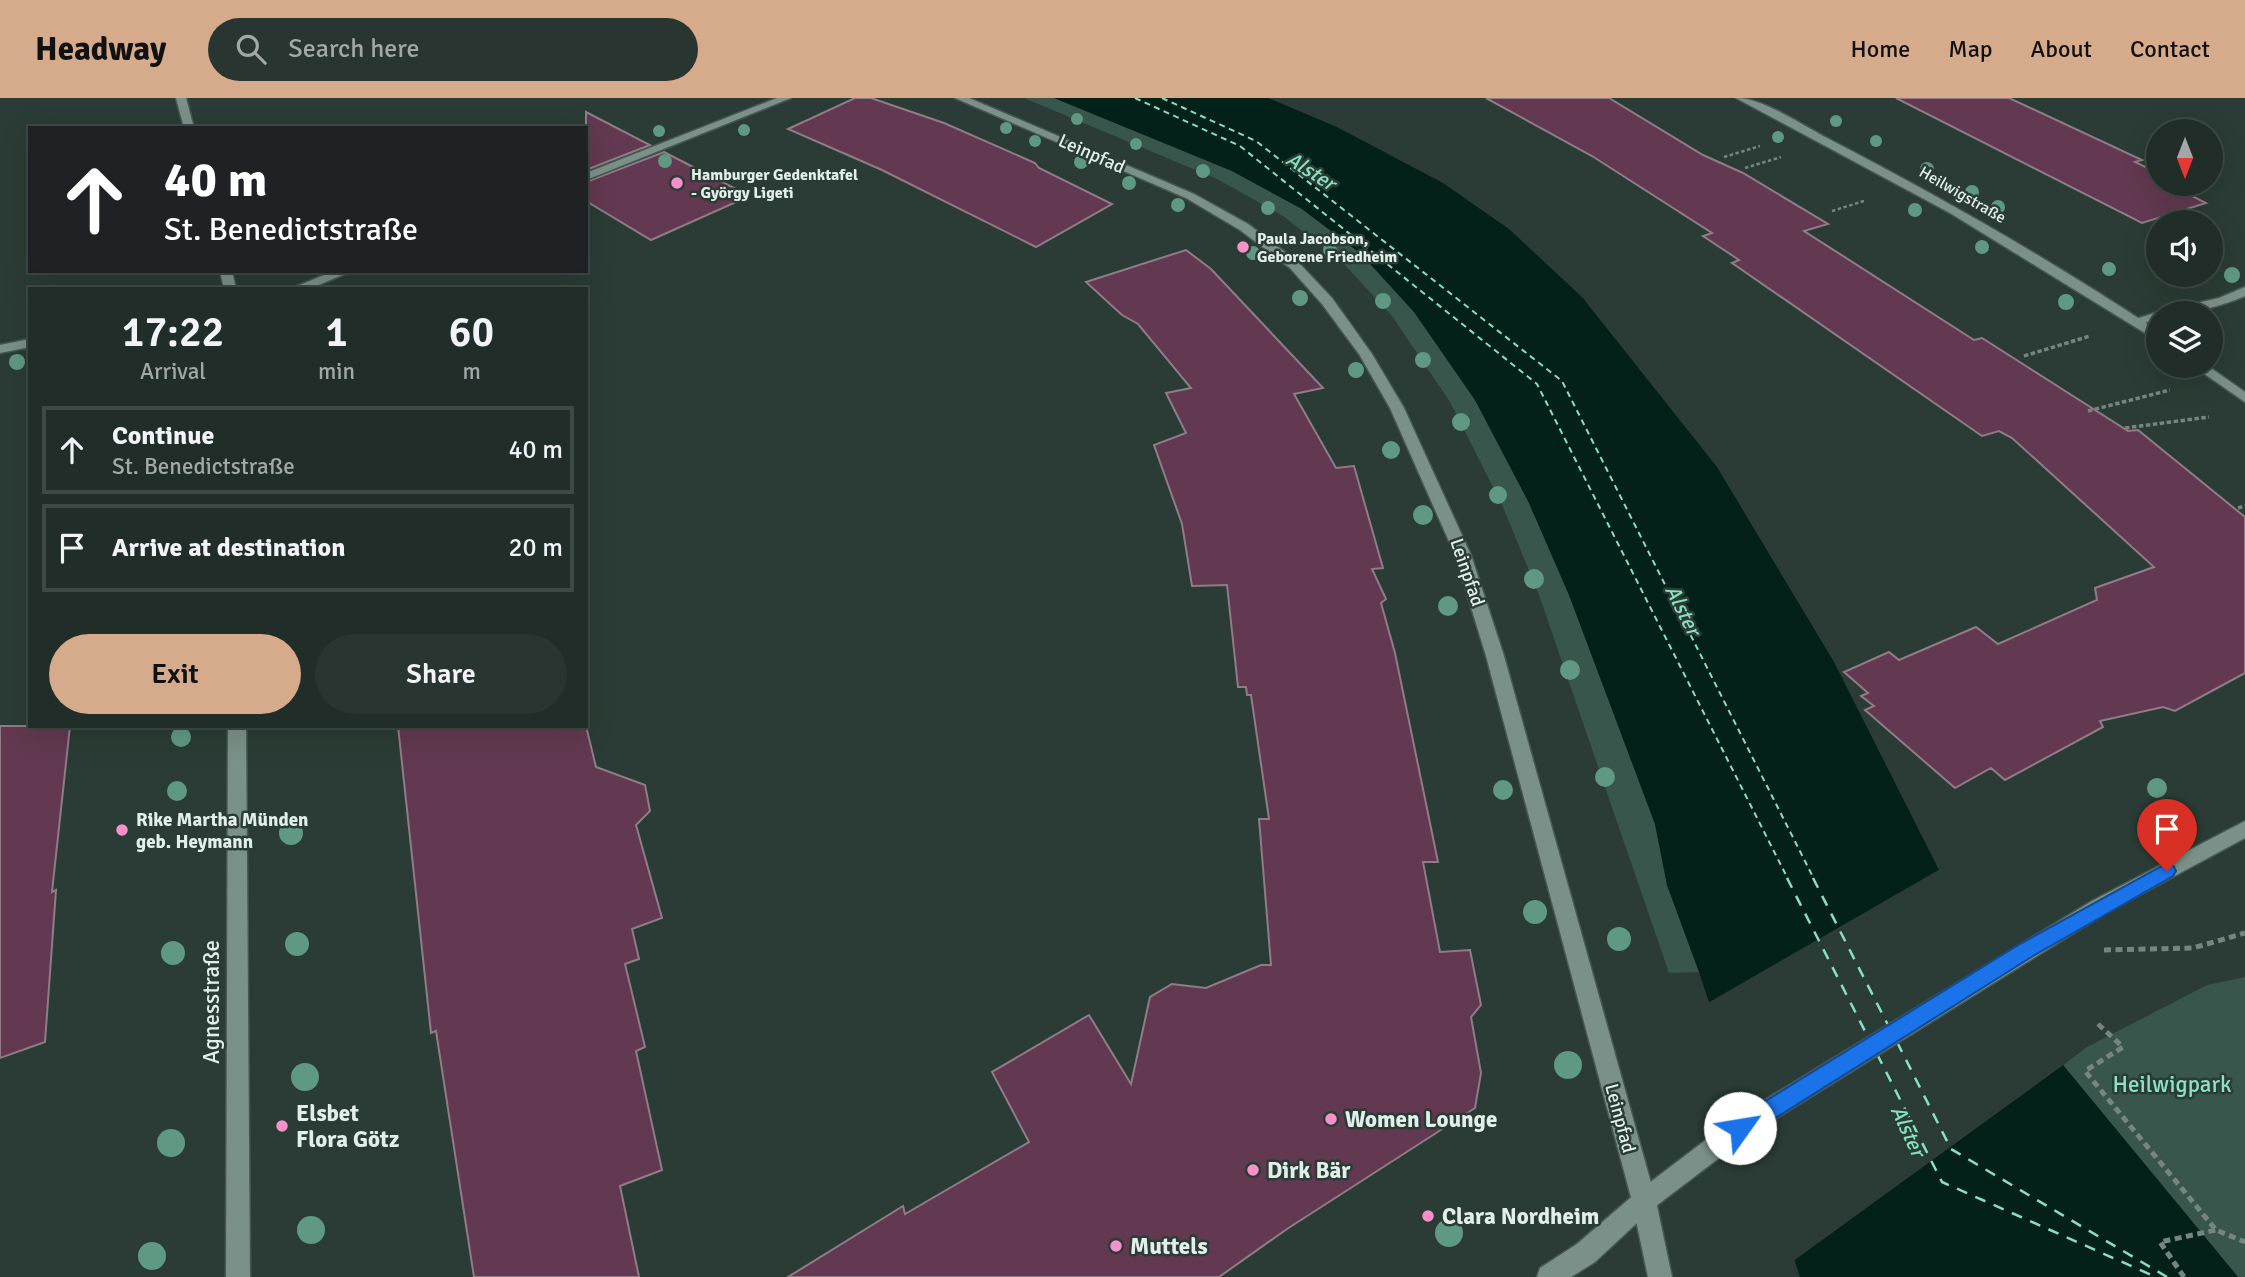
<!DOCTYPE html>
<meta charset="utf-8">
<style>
:root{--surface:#202d28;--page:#283530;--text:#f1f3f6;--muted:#a2a8a8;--line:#3d4945;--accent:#d6ab8b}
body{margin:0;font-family:Signika,sans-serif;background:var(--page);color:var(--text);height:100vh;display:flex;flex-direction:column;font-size:26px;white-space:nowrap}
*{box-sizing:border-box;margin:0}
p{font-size:23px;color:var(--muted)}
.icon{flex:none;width:38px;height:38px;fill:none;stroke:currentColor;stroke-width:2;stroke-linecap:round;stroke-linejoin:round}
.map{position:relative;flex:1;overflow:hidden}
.side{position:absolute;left:28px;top:189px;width:560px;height:441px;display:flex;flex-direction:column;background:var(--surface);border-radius:0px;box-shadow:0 7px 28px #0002,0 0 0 2px var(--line)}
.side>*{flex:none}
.banner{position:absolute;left:28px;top:28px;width:560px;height:147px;border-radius:0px;box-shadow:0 7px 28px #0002,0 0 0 2px var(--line);background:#202124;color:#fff;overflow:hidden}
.needle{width:46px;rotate:180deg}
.controls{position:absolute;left:2146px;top:21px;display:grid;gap:14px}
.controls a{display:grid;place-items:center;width:77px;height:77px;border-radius:50%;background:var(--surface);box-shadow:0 7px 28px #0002,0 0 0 2px var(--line);font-size:35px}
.pin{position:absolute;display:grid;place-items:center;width:60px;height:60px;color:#fff;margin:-72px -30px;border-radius:50% 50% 50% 0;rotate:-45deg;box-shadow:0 0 7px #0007}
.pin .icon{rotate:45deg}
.me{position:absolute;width:77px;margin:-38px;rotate:58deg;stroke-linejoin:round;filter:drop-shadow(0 0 5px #0008)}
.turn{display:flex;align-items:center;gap:24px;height:147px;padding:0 21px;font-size:32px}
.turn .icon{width:91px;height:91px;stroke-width:2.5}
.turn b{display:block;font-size:49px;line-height:60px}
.eta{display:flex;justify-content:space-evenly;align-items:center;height:119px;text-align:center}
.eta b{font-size:42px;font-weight:600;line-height:49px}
.cta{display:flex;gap:14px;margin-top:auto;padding:14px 21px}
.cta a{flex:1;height:80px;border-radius:42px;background:var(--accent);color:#111;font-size:28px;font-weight:600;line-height:80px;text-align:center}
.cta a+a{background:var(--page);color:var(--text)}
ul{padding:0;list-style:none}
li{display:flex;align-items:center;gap:21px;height:88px;margin:0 14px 10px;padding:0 7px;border:4px solid var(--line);border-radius:0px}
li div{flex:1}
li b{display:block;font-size:26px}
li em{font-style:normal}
header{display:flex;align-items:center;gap:42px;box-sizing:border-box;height:98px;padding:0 35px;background:var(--accent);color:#111}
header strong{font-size:33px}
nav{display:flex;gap:38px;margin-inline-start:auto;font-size:24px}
.search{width:490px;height:63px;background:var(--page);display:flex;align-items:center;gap:18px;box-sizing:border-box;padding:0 24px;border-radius:38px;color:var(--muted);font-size:26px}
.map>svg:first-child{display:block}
.green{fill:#38564b}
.water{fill:#032118}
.pier{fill:#2a3c35}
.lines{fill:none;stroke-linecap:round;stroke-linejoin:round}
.ferry-far1{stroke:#87e0c0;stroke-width:2;stroke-dasharray:6 4.5;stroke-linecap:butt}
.ferry{stroke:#87e0c0;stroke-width:2.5;stroke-dasharray:11 9;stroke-linecap:butt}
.building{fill:#623950;stroke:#8f7c86;stroke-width:2}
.street-casing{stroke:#475852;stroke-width:3}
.secondary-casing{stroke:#475852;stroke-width:3}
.path-far2{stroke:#76857f;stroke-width:2.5;stroke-dasharray:3.5 2.5;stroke-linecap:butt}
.path-far1{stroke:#76857f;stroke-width:3.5;stroke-dasharray:4.5 2.5;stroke-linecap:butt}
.path{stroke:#76857f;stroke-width:5;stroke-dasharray:7 4.5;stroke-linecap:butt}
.street{fill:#7b9088;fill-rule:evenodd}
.secondary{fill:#7b9088;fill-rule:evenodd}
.tree{fill:#5f9883}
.route{fill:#1a73e8;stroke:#114b97;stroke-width:2}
.poi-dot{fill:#f890cc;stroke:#2a3c35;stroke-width:2.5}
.labels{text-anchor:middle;stroke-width:5;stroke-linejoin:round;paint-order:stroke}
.far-poi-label{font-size:16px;font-weight:bold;fill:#e2eee9;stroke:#2a3c35;text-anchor:start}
.far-street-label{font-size:16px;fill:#e2eee9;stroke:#2a3c35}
.street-label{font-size:19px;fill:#e2eee9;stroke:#2a3c35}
.poi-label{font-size:19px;font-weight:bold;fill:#e2eee9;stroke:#2a3c35;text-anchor:start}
.water-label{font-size:21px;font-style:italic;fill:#87e0c0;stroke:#2a3c35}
.near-street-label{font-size:23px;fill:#e2eee9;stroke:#2a3c35}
.near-park-label{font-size:23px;fill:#8ae3c3;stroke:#2a3c35}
.near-poi-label{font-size:23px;font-weight:bold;fill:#e2eee9;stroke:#2a3c35;text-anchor:start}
</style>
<header>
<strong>Headway</strong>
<div class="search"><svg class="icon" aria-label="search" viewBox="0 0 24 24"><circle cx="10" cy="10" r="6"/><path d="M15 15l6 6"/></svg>Search here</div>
<nav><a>Home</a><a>Map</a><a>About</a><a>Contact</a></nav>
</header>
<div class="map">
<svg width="2245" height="1179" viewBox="0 0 2245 1179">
<rect width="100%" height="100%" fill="#2a3c35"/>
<!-- green -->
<g class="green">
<path d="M1024,0H1054L1232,73L1302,111L1361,155L1414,214L1475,302L1529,405L1569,497L1655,726L1667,787L1699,874L1669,875L1539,497L1503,409L1450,304L1392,218L1342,164L1283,118L1217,81Z"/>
<path d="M2245,879V1179H2238L2063,967L2087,949L2207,887Z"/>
</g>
<!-- water -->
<path class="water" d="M1054,0H1268L1337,29L1443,85L1509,131L1582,199L1717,369L1834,564L1939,772L2063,967L2238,1179H1800L1699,874L1667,787L1655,726L1569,497L1529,405L1475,302L1414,214L1361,156L1302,111L1232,73Z"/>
<!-- pier -->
<path class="pier" d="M1942,770L2066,965L1792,1164L1706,906Z"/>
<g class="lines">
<!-- ferry-far1 -->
<g class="ferry-far1">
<path d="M1135,0L1240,48L1537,286L1788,781"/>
<path d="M1162,0L1256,43L1562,283L1814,781"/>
</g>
<!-- ferry -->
<g class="ferry">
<path d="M1787,780L1868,939"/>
<path d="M1813,780L1888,927"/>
<path d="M1897,944L1951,1051L2167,1179"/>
<path d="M1877,956L1942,1084L2156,1179"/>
</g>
</g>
<!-- building -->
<g class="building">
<path d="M855,0H871L944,25L1035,65L1039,70L1112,106L1036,149L882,72L788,31Z"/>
<path d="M1486,0H1609L1703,57L1743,75L1828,126L1804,133L1974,242L1982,240L2128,333L2138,332L2245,419V575L2175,613L2163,609L2100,623L2103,629L2005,682L1991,670L1955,690L1865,612L1874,608L1861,598L1868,595L1844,574L1889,554L1899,562L1976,529L1998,546L2097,502L2095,490L2154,469L2012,340L1999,333L1982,338L1732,165L1739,162L1703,138L1712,135L1592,58Z"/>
<path d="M1896,0H2009L2142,62L2135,64L2158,75V86H2181L2198,94L2188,96L2206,105L2142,125Z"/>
<path d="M586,14L650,47L586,72Z"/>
<path d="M664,54L736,91L730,94L743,101L651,142L586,103V84Z"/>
<path d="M1186,152L1211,171L1323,290L1294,296L1336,370L1354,368L1383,470L1372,471L1386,501L1381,505L1395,555L1438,764H1423L1440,854L1470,852L1481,907L1471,919L1481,975L1475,1010L1287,1131L1219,1179H788L903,1108L905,1116L1029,1044L992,974L1089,917L1131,986L1150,899L1172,886L1206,890L1261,867H1271L1259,721H1269L1251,597H1247L1246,589H1238L1227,487L1192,488L1182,426L1154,347L1186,335L1166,295L1191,290L1138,226L1122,217L1086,184Z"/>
<path d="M0,628H70L52,794L56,792L45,944L0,960Z"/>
<path d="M398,628H586L596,669L645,687L650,713L636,727L662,820L632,831L639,861L625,866L645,949L636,953L662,1072L620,1088L639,1179H474L436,933L431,935Z"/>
</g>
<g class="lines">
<!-- street casing -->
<g class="street-casing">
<g id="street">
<path d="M176,0H186L194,30H184Z"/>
<path d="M777,0H791L586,82V75Z"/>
<path d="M955,0H969L1194,96L1248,126L1298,164L1332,200L1372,256L1404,310L1471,457L1504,558L1656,1103L1672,1179H1648L1632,1103L1486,558L1455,457L1390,310L1359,256L1322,206L1290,170L1240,132L1186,100Z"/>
<path d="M220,173H232L236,191H224Z"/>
<path d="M334,173H352L309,191H290Z"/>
<path d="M2245,189V198C2219,209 2192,216 2164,215L2165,212L2219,200Z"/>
<path d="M2158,214L2163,215H2158V222L2135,227L2129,223Z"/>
<path d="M30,241V249L0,255V247Z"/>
<path d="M228,628H246L250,1179H226Z"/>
</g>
</g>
<!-- secondary casing -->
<g class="secondary-casing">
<g id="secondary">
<path d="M1736,0C1763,0 1802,27 1827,40C1941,99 2051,162 2158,233V243L1950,115Z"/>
<path d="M2193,268H2208L2245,294V304Z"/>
<path d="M2245,723V740L2106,815L1748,1038L1652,1111L1595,1164L1571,1179H1537L1540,1170L1577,1146L1636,1095L1732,1022L2092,803Z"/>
</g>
</g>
<!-- path-far2 -->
<g class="path-far2">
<path d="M1724,59L1760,48"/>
<path d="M1745,70L1781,59"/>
<path d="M1832,113L1864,103"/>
</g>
<!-- path-far1 -->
<g class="path-far1">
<path d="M2024,258L2090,238"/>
<path d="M2088,313L2170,292"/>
<path d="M2125,330L2209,319"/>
<path d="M2238,410L2245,408"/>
</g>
<!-- path -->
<g class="path">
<path d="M2104,852L2193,850L2245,835"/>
<path d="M2098,926L2123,949L2085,973L2216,1132L2245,1144"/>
<path d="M2184,1179L2160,1144L2216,1132"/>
</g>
<!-- street -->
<use href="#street" class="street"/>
<!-- secondary -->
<use href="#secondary" class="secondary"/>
</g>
<!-- trees -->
<g class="tree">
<circle cx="1077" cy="21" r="6"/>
<circle cx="1836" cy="23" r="6"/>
<circle cx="1006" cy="30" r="6"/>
<circle cx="744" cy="32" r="6"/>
<circle cx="659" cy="33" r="6"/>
<circle cx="1778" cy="39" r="6"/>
<circle cx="1035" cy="43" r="6"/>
<circle cx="1876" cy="43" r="6"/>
<circle cx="1136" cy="46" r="6"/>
<circle cx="665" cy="63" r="7"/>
<circle cx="1081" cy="64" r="7"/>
<circle cx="1927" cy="71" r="7"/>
<circle cx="1203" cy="73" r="7"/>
<circle cx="1129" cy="85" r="7"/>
<circle cx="1972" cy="94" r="7"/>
<circle cx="1178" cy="107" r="7"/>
<circle cx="1998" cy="109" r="7"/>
<circle cx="1268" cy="110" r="7"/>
<circle cx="1915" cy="112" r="7"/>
<circle cx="1982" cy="149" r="7"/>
<circle cx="1330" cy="152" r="7"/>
<circle cx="1253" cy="155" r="7"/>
<circle cx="2109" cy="171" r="7"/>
<circle cx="2232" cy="177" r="8"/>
<circle cx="1300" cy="200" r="8"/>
<circle cx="1383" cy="203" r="8"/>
<circle cx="2066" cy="204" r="8"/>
<circle cx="1423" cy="262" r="8"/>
<circle cx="17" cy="264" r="8"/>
<circle cx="1356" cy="272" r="8"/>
<circle cx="1461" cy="324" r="9"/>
<circle cx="1391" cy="352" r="9"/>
<circle cx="1498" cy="397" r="9"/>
<circle cx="1423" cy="417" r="10"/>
<circle cx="1534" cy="481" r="10"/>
<circle cx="1448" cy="508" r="10"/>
<circle cx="1570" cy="572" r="10"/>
<circle cx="181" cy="639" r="10"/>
<circle cx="1605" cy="679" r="10"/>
<circle cx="2157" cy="690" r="10"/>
<circle cx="1503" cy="692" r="10"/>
<circle cx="177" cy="693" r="10"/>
<circle cx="291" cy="735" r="12"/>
<circle cx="1535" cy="814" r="12"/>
<circle cx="1619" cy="841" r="12"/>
<circle cx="297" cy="846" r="12"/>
<circle cx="173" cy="855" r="12"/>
<circle cx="1568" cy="967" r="14"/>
<circle cx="305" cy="979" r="14"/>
<circle cx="171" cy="1045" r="14"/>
<circle cx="311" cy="1132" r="14"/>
<circle cx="1449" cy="1135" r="14"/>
<circle cx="152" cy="1158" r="14"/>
</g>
<!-- route -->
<path class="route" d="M2167,765L2173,767L2176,773L2173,778L2033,858L1747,1038L1740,1041L1733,1038L1730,1030L1733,1023L2020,846Z"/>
<!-- markers -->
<g class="poi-dot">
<circle cx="677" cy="85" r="7"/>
<circle cx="1243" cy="149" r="7"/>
<circle cx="122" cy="732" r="7"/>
<circle cx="1331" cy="1021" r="7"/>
<circle cx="282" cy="1028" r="7"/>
<circle cx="1253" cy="1072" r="7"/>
<circle cx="1428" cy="1118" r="7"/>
<circle cx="1116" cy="1148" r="7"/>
</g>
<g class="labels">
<!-- far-poi labels -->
<g class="far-poi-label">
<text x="691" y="82">Hamburger Gedenktafel<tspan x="691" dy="18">- György Ligeti</tspan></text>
<text x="1257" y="146">Paula Jacobson,<tspan x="1257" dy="18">Geborene Friedheim</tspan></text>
</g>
<!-- far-street labels -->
<g class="far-street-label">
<text transform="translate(1963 96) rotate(30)" y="6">Heilwigstraße</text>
</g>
<!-- street labels -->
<g class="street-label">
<text transform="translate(1092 55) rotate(24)" y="7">Leinpfad</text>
<text transform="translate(1468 474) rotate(71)" y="7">Leinpfad</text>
<text transform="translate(1621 1020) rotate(75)" y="7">Leinpfad</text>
</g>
<!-- poi labels -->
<g class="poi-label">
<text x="136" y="728">Rike Martha Münden<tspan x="136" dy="22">geb. Heymann</tspan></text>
</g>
<!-- water labels -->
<g class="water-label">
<text transform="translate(1311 73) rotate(32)" y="7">Alster</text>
<text transform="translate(1683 512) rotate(63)" y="7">Alster</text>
<text transform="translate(1908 1033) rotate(65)" y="7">Alster</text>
</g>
<!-- near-street labels -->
<g class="near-street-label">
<text transform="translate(211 904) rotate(-90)" y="8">Agnesstraße</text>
</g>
<!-- near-park labels -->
<g class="near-park-label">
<text x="2172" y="994">Heilwigpark</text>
</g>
<!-- near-poi labels -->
<g class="near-poi-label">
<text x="296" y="1023">Elsbet<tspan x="296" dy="26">Flora Götz</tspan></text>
<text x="1345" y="1029">Women Lounge</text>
<text x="1267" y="1080">Dirk Bär</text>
<text x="1442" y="1126">Clara Nordheim</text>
<text x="1130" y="1156">Muttels</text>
</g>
</g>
</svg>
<div class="controls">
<a><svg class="needle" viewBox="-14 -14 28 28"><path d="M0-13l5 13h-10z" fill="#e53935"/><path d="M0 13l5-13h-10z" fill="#a2a8a8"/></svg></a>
<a><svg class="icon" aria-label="sound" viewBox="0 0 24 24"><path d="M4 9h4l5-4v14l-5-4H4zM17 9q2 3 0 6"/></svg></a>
<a><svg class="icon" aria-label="layers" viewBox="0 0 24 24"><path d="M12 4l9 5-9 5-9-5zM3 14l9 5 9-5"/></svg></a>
</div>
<div class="pin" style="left:2167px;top:773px;background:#d93025"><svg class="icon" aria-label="arrive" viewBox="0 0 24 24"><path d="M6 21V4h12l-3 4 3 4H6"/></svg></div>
<svg class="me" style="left:1740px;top:1030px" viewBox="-20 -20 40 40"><circle r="19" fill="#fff"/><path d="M0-13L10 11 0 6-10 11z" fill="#1a73e8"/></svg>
<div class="banner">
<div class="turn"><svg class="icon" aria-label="ahead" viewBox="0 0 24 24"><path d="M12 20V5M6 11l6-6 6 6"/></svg><div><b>40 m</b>St. Benedictstraße</div></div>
</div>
<section class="side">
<div class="eta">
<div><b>17:22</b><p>Arrival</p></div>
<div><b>1</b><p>min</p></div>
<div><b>60</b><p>m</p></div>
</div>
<ul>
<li><svg class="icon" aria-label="ahead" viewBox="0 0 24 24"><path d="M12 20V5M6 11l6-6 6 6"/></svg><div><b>Continue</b><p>St. Benedictstraße</p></div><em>40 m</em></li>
<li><svg class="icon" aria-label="arrive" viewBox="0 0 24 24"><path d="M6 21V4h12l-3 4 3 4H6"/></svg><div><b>Arrive at destination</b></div><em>20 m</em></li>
</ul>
<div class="cta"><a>Exit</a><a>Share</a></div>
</section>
</div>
